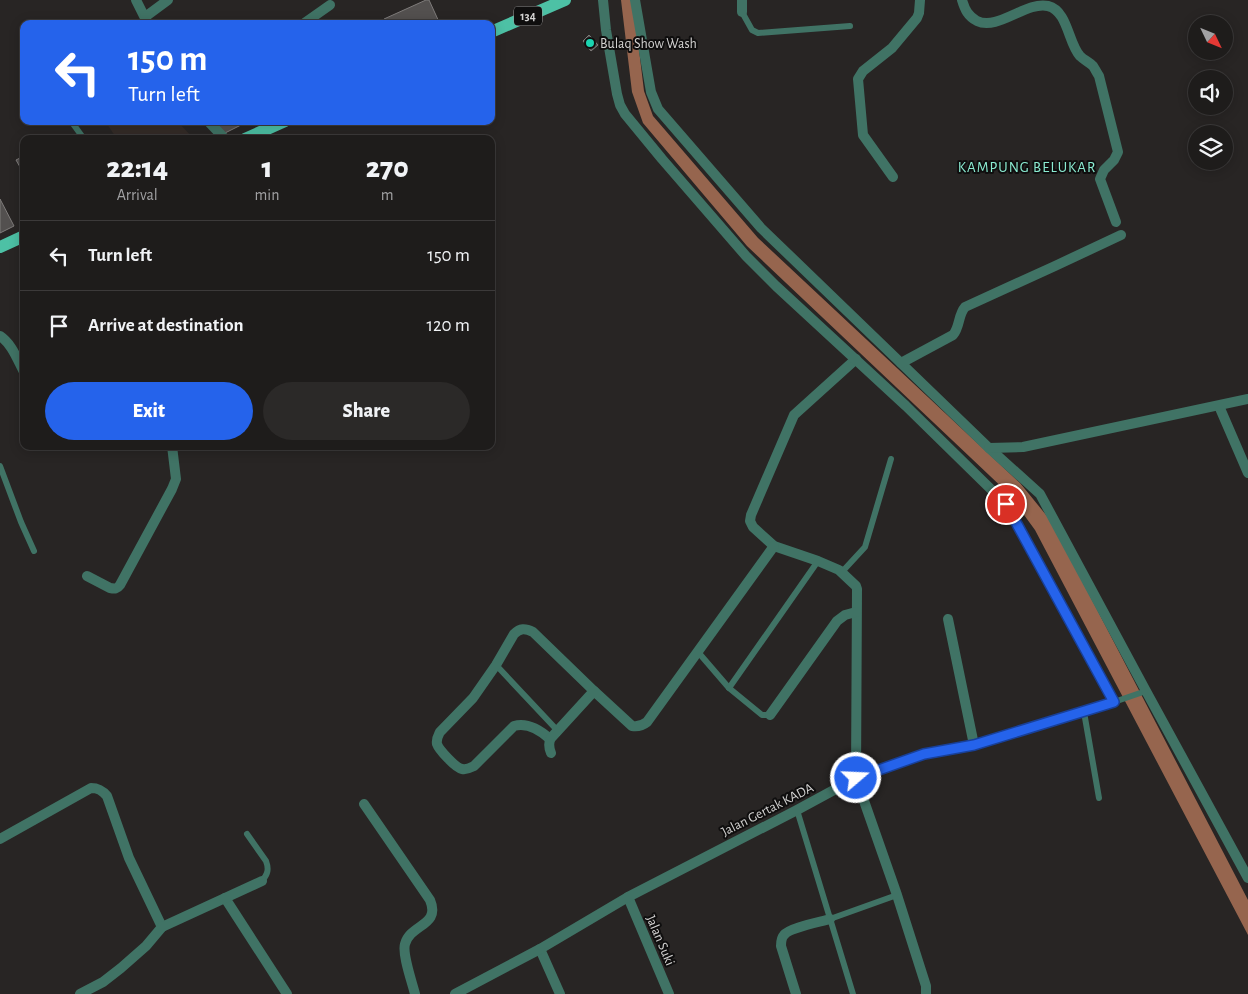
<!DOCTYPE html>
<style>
:root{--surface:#1e1c1b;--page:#2b2928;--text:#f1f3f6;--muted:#a1a1a3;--line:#3c3a3a;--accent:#2563eb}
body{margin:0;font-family:"Alegreya Sans",sans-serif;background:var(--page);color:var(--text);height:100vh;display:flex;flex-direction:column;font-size:19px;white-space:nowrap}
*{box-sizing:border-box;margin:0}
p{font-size:16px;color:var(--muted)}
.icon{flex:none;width:28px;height:28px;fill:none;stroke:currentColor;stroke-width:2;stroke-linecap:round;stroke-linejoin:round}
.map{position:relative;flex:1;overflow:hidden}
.drawer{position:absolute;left:20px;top:135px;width:475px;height:315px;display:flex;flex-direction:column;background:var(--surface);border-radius:10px;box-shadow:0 2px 12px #0003,0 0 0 1px var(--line)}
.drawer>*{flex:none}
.banner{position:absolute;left:20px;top:20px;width:475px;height:105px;border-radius:10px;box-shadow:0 2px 12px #0003,0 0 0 1px var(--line);background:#2563eb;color:#fff;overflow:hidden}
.needle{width:32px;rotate:133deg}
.controls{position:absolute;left:1188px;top:15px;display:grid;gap:10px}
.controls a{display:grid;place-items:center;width:45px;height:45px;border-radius:50%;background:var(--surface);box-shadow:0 2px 12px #0003,0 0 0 1px var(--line);font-size:25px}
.pin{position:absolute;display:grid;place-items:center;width:42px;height:42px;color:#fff;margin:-21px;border:2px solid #fff;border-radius:50%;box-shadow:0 1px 5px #0007}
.me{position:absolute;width:55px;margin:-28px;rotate:71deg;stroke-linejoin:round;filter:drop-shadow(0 0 4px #0008)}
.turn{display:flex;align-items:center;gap:18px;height:105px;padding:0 25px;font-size:22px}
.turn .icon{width:65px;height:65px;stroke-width:2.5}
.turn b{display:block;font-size:35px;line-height:42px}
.eta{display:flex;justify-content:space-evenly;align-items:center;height:85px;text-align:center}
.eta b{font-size:30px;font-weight:800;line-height:35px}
.cta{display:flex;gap:10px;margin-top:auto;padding:10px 25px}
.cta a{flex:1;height:58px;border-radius:30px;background:var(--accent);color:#fff;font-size:20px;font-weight:800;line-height:58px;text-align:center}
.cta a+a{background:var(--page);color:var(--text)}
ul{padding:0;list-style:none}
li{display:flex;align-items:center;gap:15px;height:70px;padding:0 25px;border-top:1px solid var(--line)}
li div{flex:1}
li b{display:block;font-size:19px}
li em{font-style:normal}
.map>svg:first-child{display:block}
.built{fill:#352c28}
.water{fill:#96654e}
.building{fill:#53504f;stroke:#7f7c7b}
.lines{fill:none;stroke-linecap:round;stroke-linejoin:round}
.lane{stroke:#407365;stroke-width:6}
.street{stroke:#407365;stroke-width:10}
.primary{stroke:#4dc1a5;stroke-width:12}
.route-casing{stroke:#184099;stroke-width:12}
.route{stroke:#2563eb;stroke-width:9}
.poi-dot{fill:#1bd5b1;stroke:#0f0e0e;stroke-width:2}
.labels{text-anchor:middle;stroke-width:4;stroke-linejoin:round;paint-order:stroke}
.shield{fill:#0f0e0e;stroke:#989796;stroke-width:1}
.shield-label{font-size:12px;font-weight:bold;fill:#d3d2d1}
.poi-label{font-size:14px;fill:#d3d2d1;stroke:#0f0e0e;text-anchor:start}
.street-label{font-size:14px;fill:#d3d2d1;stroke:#0f0e0e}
.neighbourhood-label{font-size:15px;letter-spacing:1px;fill:#8becd2;stroke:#0f0e0e}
</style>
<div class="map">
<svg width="1248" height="994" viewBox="0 0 1248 994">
<rect width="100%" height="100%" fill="#282524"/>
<!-- built -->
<path class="built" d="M105,121H177L194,139H117Z"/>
<!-- water -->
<path class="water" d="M621,0H633L644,91L653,116L758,238L1020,483L1051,521L1248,900V935L1035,530L1008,493L747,246L643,123L632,92Z"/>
<!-- building -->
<g class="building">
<path d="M426,0H429L440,24H386L384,19Z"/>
<path d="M589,35L598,45L591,51L583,41Z"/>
<path d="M214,121H249L225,133Z"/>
<path d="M24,156V174L16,160Z"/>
<path d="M0,199L14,226L0,233Z"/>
</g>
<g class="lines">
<!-- lane -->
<g class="lane">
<path d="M742,12L752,30L758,33L850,26"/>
<path d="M71,121L84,139"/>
<path d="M0,466L21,522L34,551"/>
<path d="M841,573L865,547L891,459"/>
<path d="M698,652L729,688L762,715H770"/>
<path d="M496,665L557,730"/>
<path d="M729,688L818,561"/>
<path d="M1114,702L1146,691"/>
<path d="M1084,712L1099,798"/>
<path d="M797,810L853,994"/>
<path d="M247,834L266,861C269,869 268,874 262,881"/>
<path d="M830,919L897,895"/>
</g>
<!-- street -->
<g class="street">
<path d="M136,0L148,24"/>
<path d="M635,0L651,92L658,109L761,228L989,448L1040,494L1146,691L1248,878"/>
<path d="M962,0C965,10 968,16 977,21C998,31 1026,1 1048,6C1068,11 1068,43 1080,56C1084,60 1089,62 1093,66C1095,69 1097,73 1099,76L1118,152L1114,160L1104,170L1100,179L1116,222"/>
<path d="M742,12V0"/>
<path d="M145,17L168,0"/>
<path d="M303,24L330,5"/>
<path d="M208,121L225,139"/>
<path d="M893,177L863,135L858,79L863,71L892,48L917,18L919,13L920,0"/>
<path d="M0,336C12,344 17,359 24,372"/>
<path d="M856,359L794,415L751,515L750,521L753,527L774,546L818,561L839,570L856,586L857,589L856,778L897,895L926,986V994"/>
<path d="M901,363L953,335C960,327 958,315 965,307L1055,266L1121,235"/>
<path d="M1219,406L1248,473"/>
<path d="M989,448L1023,447L1248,399"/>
<path d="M87,576L110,588C115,589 117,589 120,585L172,489L176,479L172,446"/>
<path d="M948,619L974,745"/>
<path d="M770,715L837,621L845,615L856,612"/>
<path d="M550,739C540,730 528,722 514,726L474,766C470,768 467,770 462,769C456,768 439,750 437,744C436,739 438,736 440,732L473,698L496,665L514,634C520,628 525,628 533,632L594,691"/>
<path d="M551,753C549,748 548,743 551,738L594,691L632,726C638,727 642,726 647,722L774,546"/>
<path d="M364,804L430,900C441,926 410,924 405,944C402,954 412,982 415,994"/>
<path d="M0,839L91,788C98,788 102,790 107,796L129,858L162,927"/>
<path d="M628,897L669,994"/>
<path d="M225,898L287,994"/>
<path d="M540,949L560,994"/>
<path d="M80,994L103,982L121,968L146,946L162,927L262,881"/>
<path d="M455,994L540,949L628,897L797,810L856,778L924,754L974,745L1114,702L1006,504L906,406L776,286L746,256L662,159L625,114L620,105L617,94L606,30L603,0"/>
<path d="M796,994L781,946C781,942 781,938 784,935C789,928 820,922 830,919"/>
</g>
<!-- primary -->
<g class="primary">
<path d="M491,32L565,0"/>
<path d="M245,139L285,121"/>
<path d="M0,247L24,236"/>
</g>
</g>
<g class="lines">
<!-- route casing -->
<g class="route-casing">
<path id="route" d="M856,778L924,754L974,745L1114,702L1006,504"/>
</g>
<!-- route -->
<use href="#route" class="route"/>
</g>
<!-- markers -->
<circle class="poi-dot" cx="590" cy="43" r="5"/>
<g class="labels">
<!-- shield labels -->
<rect class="shield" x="514" y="6.5" width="28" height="19" rx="4"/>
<g class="shield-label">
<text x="528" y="20">134</text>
</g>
<!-- poi labels -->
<g class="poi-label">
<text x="600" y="48">Bulaq Show Wash</text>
</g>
<!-- street labels -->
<g class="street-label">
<text transform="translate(767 809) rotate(-27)" y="5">Jalan Gertak KADA</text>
<text transform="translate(661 940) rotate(67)" y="5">Jalan Suki</text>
</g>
<!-- neighbourhood labels -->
<g class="neighbourhood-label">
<text x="1027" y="172">KAMPUNG BELUKAR</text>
</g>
</g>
</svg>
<div class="controls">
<a><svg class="needle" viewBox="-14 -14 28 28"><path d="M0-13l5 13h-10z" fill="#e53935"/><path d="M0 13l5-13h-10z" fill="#a1a1a3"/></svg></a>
<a><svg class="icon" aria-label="sound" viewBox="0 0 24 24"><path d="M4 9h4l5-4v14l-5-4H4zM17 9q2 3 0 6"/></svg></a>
<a><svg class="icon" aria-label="layers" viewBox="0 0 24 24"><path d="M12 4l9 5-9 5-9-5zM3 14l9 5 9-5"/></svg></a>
</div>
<div class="pin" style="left:1006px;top:504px;background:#d93025"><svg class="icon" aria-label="arrive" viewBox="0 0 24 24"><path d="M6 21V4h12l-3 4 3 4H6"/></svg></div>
<svg class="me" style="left:856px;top:778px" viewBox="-20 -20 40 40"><circle r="17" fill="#2563eb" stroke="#fff" stroke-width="3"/><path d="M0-11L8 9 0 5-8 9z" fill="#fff"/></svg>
<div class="banner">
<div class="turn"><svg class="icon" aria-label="left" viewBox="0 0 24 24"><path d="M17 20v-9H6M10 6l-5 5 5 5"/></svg><div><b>150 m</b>Turn left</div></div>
</div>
<section class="drawer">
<div class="eta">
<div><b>22:14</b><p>Arrival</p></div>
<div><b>1</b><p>min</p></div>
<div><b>270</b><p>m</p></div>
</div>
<ul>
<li><svg class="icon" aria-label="left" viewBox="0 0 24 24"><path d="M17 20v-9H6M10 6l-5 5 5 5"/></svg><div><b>Turn left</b></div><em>150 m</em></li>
<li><svg class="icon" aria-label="arrive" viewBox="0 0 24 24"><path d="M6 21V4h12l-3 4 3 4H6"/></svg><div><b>Arrive at destination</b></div><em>120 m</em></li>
</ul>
<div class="cta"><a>Exit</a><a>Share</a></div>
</section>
</div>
